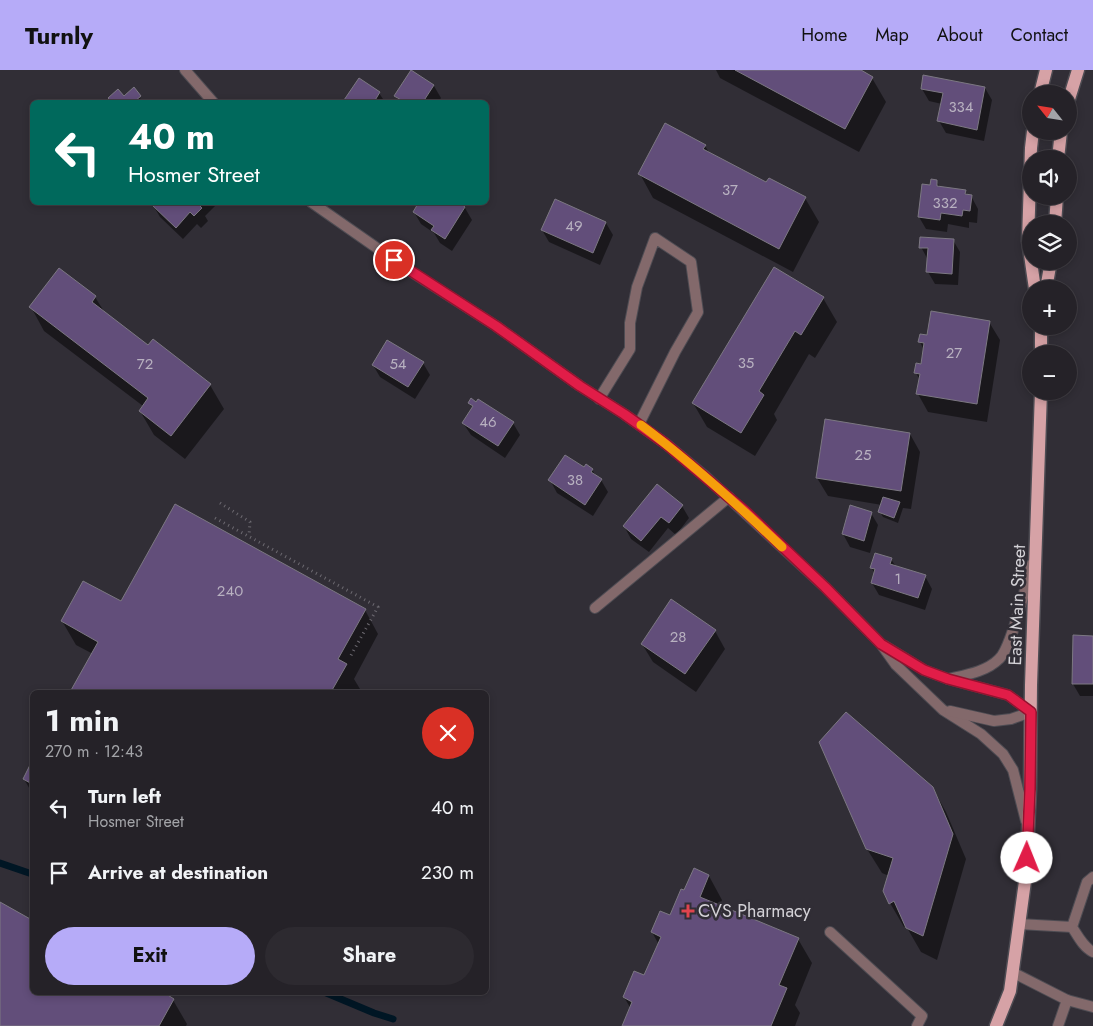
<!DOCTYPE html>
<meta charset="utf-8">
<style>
:root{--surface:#252228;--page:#2d2a30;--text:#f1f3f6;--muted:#a3a4a8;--line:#423f45;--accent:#b6abf8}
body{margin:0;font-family:Jost,sans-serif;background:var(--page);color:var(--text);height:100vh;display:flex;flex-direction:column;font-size:19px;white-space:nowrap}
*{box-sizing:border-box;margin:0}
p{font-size:16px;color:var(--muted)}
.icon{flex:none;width:28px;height:28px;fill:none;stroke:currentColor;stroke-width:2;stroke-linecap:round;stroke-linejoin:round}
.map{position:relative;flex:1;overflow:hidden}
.drawer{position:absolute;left:30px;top:620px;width:459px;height:305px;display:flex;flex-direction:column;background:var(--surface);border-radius:8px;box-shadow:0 2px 8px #0003,0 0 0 1px var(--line)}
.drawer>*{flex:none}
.hud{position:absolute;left:30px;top:30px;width:459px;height:105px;border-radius:8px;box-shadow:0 2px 8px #0003,0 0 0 1px var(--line);background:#00695c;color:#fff;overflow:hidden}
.needle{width:32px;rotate:300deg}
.controls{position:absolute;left:1022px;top:15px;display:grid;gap:10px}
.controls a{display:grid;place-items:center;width:55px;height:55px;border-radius:50%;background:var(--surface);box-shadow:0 2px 8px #0003,0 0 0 1px var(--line);font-size:25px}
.pin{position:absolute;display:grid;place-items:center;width:42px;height:42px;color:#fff;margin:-21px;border:2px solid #fff;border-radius:50%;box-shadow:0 1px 5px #0007}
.me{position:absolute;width:55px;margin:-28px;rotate:1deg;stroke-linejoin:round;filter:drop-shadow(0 0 4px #0008)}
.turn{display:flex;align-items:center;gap:18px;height:105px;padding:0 15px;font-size:22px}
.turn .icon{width:65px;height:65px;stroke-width:2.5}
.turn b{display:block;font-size:35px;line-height:42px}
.round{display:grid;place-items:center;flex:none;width:52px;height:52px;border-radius:26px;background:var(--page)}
.summary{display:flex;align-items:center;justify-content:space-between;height:85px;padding:0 15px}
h1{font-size:30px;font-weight:700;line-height:38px}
.primary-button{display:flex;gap:10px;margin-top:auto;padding:10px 15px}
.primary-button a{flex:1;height:58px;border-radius:30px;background:var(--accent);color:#111;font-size:20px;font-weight:700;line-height:58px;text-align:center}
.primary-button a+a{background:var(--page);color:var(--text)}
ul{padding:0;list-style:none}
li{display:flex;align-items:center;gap:15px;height:65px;padding:0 15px}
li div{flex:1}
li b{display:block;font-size:19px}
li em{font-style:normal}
header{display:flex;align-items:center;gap:30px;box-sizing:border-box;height:70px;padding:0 25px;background:var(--accent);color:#111}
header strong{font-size:24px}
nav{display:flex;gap:28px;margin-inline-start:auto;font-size:18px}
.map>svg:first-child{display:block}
.shadow{fill:#0007}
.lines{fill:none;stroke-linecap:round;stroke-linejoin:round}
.stream{stroke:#001624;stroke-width:7}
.building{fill:#624e7a;stroke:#7c7882}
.service-casing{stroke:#4e4c53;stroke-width:12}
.tertiary-casing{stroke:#4e4c53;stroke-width:12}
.primary-casing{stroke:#4e4c53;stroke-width:15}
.path{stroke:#6d6a71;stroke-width:3;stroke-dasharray:1 4;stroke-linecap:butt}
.service{stroke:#83696b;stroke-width:10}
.tertiary{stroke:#83696b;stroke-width:10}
.primary{stroke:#d6a2a6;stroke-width:12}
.route-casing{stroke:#92132f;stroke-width:12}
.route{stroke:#e11d48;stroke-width:9}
.slow{stroke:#f59e0b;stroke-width:9}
.health-dot{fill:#e0444e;stroke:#312e36;stroke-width:2}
.labels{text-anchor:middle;stroke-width:5;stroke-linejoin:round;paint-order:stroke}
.number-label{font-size:15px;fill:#b8b1c0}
.street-label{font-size:18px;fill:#d4d2d7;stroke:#312e36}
.poi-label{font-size:18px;fill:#d4d2d7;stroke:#312e36;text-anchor:start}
</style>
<header>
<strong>Turnly</strong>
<nav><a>Home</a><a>Map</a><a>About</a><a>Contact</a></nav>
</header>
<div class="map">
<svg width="1093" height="956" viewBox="0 0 1093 956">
<rect width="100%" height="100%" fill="#312e36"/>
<!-- shadow -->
<g class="shadow">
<path d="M716,0H858L872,8L886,32L859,82L720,8Z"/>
<path d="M411,2L434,16L441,28L438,32H400L396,26Z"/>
<path d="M985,18L992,30L984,71L946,63L939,51L942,34L929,31L922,19Z"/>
<path d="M133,19L143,32H110L124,28Z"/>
<path d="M379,23L385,32H347L346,30Z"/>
<path d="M705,76L710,84L767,114L769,109L805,128L819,152L793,202L653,128L640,104Z"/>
<path d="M936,111L940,117L965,121L968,126H971L978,139L977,153L969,152V158L948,154L947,162L926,159L919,147L931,117Z"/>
<path d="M555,130L606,153L613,165L600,195L549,172L542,160Z"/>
<path d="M156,132H218V133L205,146L208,151L201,158L197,154L183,169L160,147L153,135Z"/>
<path d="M465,138L472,150L452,181L440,173L434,163L421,154L414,142Z"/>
<path d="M953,170L960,182L958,215L935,214L928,202V190L921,177Z"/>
<path d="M59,200L95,227L105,243L148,277L210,315L224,339L185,389L154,365L140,341L143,336L44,261L31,237Z"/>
<path d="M823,228L837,252L815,288L809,284L774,344L777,350L755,386L707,357L693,333Z"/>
<path d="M989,252L1000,270L987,352L928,342L918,324L920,310L916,303L922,295L924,280L920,272L928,266Z"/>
<path d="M423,293L430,305L415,329L380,307L373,295Z"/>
<path d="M470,333L513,353L520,365L505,388L471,365L463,353L473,338Z"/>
<path d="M910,364L920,382L911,439L903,438L898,453L883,447L880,442L882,435L828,426L817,408Z"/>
<path d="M584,399H592L596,407L601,410L608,422L593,446L557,423L550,410Z"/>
<path d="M657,416L682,436L689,448L676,465L668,458L649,482L631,469L624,456Z"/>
<path d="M871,443L878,455L870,483L850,477L843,464Z"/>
<path d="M891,489L896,497L925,506L932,519L925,540L879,525L872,513L875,504L871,497Z"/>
<path d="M122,533L365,540L378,564L354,609L360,619L358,622H72L93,584L76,575L62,551Z"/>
<path d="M715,561L725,579L696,622L653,592L642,574Z"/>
<path d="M1093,567V626H1080L1073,614Z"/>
<path d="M32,694V723L24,709Z"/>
<path d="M932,717L946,742L966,789L937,890L921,882L906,856L904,857L890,833L889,806L882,803L867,779Z"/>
<path d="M709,806L722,830L720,836L798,869L812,893L795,935L800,943L795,956H623L631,939L624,927L645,907L659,875L652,862L671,847L685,822Z"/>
<path d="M0,833L32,851V922L173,930L187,954L186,956H0Z"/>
</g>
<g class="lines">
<!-- stream -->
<g class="stream">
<path d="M0,793L32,804"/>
<path d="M324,922L374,943L393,949"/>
</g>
</g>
<!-- building -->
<g class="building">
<path d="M411,0L434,15L423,32H405L394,26Z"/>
<path d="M735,0H861L873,7L845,59Z"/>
<path d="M923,5L985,17L977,60L937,51L943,23L921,19Z"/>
<path d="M359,8L380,22L374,32H348L344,30Z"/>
<path d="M134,17L141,26L134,32H108L110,30L108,28L118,19L124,26Z"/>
<path d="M665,53L706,75L703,79L766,112L769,108L806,127L779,179L638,104Z"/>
<path d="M931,109L937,110V116L966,120L965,124L972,125L970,141L963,140L962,146L941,143L940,150L918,147L922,114L930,115Z"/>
<path d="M555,129L606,152L593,183L541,160Z"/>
<path d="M154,132H200L198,134L202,138L194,146L190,142L176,158L152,135Z"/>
<path d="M419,132H459L465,137L445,169L431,160L434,156L413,142Z"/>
<path d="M920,167L954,169L952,204L926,202L928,178H919Z"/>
<path d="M774,197L824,227L801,265L795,261L759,321L764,325L741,363L692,333Z"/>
<path d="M59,198L96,226L92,232L148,275L153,269L211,314L171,366L139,341L148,328L29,237Z"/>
<path d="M931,241L990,251L977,334L916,324L920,304L914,303L916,293L921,294L924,273L918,272L920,264L927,265Z"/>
<path d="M387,270L424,292L408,317L372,295Z"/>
<path d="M471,328L476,332L478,329L514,352L498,376L462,353L473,336L468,333Z"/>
<path d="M825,349L910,363L901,421L816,408Z"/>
<path d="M565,385L584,397L586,394L593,399L591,402L602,409L585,435L548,410Z"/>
<path d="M657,414L683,435L669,453L661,447L641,471L623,456Z"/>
<path d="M883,427L900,432L894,448L878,442Z"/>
<path d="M175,434L366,539L338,589L347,594L331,622H70L98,572L61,551L83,511L121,531Z"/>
<path d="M850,435L872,442L864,471L842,464Z"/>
<path d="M875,483L892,488L890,494L926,505L918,528L871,513L875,499L870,498Z"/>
<path d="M671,529L716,560L685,604L641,574Z"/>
<path d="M1073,565L1093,566V614H1072Z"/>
<path d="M846,642L933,717L953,764L923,866L906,858L894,831L889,834L883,821L893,788L866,779L819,672Z"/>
<path d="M32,691V714L23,709Z"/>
<path d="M694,798L709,805L700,827L799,868L779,915L787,918L771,956H622L632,932L623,927L634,901L644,905L661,867L651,862L660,841L670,845L681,819L684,820Z"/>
<path d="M0,832L32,850V922H163L174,929L159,956H0Z"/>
</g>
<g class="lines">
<!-- service casing -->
<g class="service-casing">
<g id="service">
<path d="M599,329L630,279V253L637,217L655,168L691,192L698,242L675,282L639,354"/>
<path d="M595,538L729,427"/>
<path d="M1093,807L1087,812L1072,857C1078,866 1083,877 1093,882"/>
<path d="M1019,854L1072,857"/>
<path d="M830,862L922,946L917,956"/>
<path d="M1012,902L1067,930L1058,956"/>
<path d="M1067,930L1093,937"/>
</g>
</g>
<!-- tertiary casing -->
<g class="tertiary-casing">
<g id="tertiary">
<path d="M185,0L213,32"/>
<path d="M311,132L407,199L496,256L580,316L624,344L666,374L706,407L825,517L881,574L896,595L943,640L981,664L1003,684L1013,700L1026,751"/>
<path d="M885,576L924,600L948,609L1008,625L1031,642"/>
<path d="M948,609C965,605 986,602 999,589C1012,577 1026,514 1032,494"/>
<path d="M950,641L994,651L1011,649L1031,642"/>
</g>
</g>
<!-- primary casing -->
<g class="primary-casing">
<g id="primary">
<path d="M1040,24L1046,0"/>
<path d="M1069,29L1078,0"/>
<path d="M1033,61L1031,78L1028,171L1035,219"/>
<path d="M1058,89L1061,61"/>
<path d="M1055,154L1057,126"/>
<path d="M1046,219L1051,191"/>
<path d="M1041,256V284"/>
<path d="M996,956L1010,921L1026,804L1030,719L1031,615L1041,321"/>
</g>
</g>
<!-- path -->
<g class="path">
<path d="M220,433L250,452L249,466"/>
<path d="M215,448L378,537L350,587"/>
</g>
<!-- service -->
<use href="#service" class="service"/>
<!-- tertiary -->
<use href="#tertiary" class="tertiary"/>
<!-- primary -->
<use href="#primary" class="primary"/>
</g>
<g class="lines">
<!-- route casing -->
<g class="route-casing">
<path id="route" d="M394,190L496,256L580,316L624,344L666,374L745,441L825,517L881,574L924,600L948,609L1008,625L1031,642L1030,719L1027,788"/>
</g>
<!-- route -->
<use href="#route" class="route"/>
<!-- slow -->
<path class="slow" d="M641,355C691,392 737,434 782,477"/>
</g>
<!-- markers -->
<path class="health-dot" d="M685.5 833.5h5v5h5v5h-5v5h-5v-5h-5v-5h5z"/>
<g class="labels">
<!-- number labels -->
<g class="number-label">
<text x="961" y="42">334</text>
<text x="730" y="125">37</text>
<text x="945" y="138">332</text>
<text x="574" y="161">49</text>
<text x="954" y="288">27</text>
<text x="746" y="298">35</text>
<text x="145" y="299">72</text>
<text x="398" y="299">54</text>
<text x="488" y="357">46</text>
<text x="863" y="390">25</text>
<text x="575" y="415">38</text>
<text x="898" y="514">1</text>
<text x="230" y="526">240</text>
<text x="678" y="572">28</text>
</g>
<!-- street labels -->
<g class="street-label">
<text transform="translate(1017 535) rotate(-88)" y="6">East Main Street</text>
</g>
<!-- poi labels -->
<g class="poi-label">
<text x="698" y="847">CVS Pharmacy</text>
</g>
</g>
</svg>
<div class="controls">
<a><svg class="needle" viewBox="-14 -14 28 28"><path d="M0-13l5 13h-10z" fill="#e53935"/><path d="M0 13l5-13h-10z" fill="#a3a4a8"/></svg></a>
<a><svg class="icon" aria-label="sound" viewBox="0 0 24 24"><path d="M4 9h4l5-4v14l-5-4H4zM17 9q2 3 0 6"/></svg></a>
<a><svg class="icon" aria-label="layers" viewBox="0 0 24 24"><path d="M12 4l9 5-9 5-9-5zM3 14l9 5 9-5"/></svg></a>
<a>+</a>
<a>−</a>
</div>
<div class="pin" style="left:394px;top:190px;background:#d93025"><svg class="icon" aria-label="arrive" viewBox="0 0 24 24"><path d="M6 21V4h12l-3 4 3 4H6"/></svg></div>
<svg class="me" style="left:1027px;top:788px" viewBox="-20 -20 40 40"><circle r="19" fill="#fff"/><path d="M0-13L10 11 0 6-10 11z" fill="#e11d48"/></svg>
<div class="hud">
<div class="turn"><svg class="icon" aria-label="left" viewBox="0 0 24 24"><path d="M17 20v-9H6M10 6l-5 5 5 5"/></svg><div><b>40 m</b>Hosmer Street</div></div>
</div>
<section class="drawer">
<div class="summary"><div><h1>1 min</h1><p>270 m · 12:43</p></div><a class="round" style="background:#d93025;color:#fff"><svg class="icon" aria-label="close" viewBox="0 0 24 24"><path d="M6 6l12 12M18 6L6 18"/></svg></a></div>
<ul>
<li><svg class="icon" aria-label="left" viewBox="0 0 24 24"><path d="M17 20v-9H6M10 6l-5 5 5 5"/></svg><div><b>Turn left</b><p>Hosmer Street</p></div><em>40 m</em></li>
<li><svg class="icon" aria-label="arrive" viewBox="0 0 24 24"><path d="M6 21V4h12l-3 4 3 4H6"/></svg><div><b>Arrive at destination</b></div><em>230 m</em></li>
</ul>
<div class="primary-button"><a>Exit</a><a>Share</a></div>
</section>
</div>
